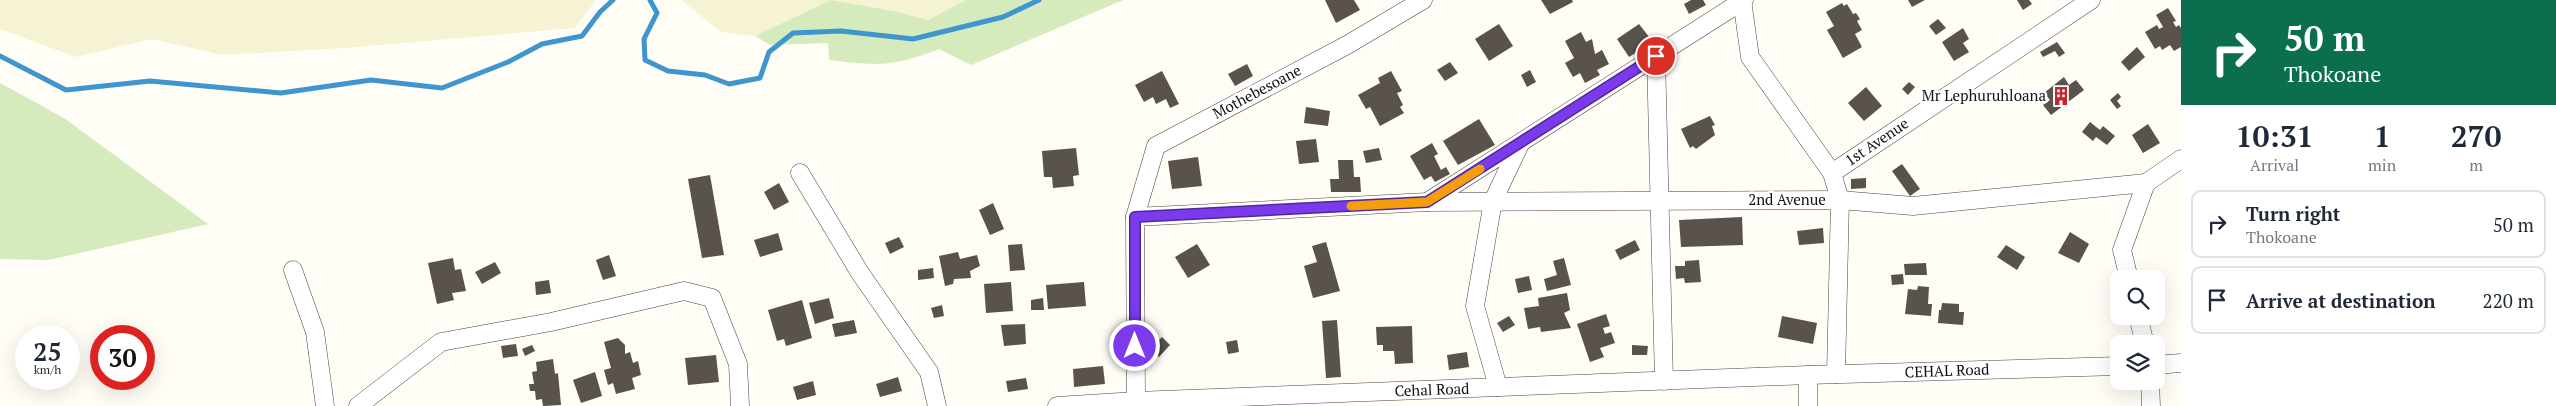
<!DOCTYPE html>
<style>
:root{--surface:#fff;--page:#f6f6f7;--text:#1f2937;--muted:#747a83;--line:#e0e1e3}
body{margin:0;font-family:"PT Serif",serif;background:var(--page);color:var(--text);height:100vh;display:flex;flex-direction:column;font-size:19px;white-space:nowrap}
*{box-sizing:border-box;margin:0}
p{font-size:16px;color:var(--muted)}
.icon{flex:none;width:28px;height:28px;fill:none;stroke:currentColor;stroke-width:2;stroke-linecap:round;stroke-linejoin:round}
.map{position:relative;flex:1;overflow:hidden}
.panel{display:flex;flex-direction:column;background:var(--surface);width:375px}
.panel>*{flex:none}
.hud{background:#0b6e4f;color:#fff;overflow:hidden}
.controls{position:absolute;left:2110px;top:270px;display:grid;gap:10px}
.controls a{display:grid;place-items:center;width:55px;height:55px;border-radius:10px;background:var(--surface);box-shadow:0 5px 20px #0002;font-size:25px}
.speed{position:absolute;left:15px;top:325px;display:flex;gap:10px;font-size:25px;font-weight:700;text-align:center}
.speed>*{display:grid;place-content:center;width:65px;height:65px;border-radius:50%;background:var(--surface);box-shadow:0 5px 20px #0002;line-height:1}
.speed small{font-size:12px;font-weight:400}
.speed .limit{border:8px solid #d22;background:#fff;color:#111}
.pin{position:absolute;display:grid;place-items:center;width:42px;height:42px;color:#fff;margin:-21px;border:2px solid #fff;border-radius:50%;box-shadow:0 1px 5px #0007}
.me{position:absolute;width:55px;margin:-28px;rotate:0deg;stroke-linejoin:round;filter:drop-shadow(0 0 4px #0008)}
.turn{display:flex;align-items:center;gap:18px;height:105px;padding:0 20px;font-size:22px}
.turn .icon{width:65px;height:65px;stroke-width:2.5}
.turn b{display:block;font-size:35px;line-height:42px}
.eta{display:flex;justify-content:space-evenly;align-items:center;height:85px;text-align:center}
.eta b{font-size:30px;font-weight:600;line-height:35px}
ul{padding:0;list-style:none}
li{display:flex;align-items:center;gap:15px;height:68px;margin:0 10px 8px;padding:0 10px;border:2px solid var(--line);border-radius:10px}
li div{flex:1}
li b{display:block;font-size:19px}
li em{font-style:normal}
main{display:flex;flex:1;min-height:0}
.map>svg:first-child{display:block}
.farmland{fill:#f6f3d4}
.green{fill:#d5ebbd}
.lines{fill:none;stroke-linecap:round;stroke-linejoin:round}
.stream{stroke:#3f96cf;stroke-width:5}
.building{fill:#5a524d}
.street-casing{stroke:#444;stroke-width:19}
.street{stroke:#fff;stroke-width:18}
.route-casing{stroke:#51269a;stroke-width:12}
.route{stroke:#7c3aed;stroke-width:9}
.slow{stroke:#f59e0b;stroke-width:9}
.labels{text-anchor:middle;stroke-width:5;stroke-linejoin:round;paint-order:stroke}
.street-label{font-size:15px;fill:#111;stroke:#fff}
.poi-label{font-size:15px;fill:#111;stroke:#fff;text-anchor:end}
</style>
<main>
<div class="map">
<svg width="2181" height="406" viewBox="0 0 2181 406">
<rect width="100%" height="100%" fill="#fffdf5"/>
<!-- farmland -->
<g class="farmland">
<path d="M0,0H596L575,28L345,48L222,55L152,39L76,57L0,29Z"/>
<path d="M681,0H966L928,20L894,11L831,0L755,36L721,32Z"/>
</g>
<!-- green -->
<g class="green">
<path d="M831,0L894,11L928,20L966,0H1123L971,65L939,49C894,67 876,66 829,60L828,43L770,45L755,36Z"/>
<path d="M0,83L64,118L208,224L49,260L0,259Z"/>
</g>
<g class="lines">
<!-- stream -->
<g class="stream">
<path d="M650,0L657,13L644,39L645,60L668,71L705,75L729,84L760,78L769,52L793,33L841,31L913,39L1003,17L1039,0"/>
<path d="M0,56L66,90L150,81L281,93L371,80L442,88L508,62L542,44L582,36L600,12L613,0"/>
</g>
</g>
<!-- building -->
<g class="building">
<path d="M1325,0H1354L1360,10L1336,23Z"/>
<path d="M1541,0H1572L1573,2L1550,14Z"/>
<path d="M1691,0H1703L1706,5L1689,14L1684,4Z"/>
<path d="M1908,0H1925L1912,7Z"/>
<path d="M2017,0H2029L2032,4L2023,10Z"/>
<path d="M1842,3L1844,6L1847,4L1853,14L1856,13L1860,19L1857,21L1862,30L1855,34L1862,47L1843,58L1827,30L1834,26L1826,12Z"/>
<path d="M2168,8L2176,21L2173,22L2176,27L2179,25L2181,28V47L2174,51L2170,45L2162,50L2160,46L2155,49L2145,32L2157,25L2159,29L2163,27L2156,15Z"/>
<path d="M1938,19L1946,28L1936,35L1929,26Z"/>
<path d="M1499,24L1513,46L1489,61L1475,39Z"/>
<path d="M1639,24L1653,42L1629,57L1617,39Z"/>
<path d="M1963,28L1969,39L1963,43L1969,52L1954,61L1942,42Z"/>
<path d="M1581,32L1586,42L1592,39L1595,54L1602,50L1609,64L1597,70L1600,75L1585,83L1580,73L1573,77L1565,63L1574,58L1565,41Z"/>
<path d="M2057,42L2065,53L2059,57L2055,51L2043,57L2040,52Z"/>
<path d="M2137,47L2145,57L2129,71L2121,62Z"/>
<path d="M1450,62L1458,73L1445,81L1437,70Z"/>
<path d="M1247,64L1253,76L1235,86L1228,74Z"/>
<path d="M1530,70L1536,82L1527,87L1521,75Z"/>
<path d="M1162,71L1179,104L1170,108L1166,99L1156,104L1153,97L1144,102L1135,85Z"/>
<path d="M1391,71L1402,91L1397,93L1403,105L1400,107L1404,113L1380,126L1370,107L1366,109L1358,95L1380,83L1378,78Z"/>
<path d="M2064,77L2069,85L2076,80L2084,90L2051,115L2043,105L2050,100L2044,93Z"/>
<path d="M1909,82L1915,87L1908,95L1902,89Z"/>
<path d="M1866,87L1882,106L1864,121L1848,103Z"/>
<path d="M2118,93L2121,97L2117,101L2121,106L2117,109L2110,100Z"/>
<path d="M1306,107L1330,111L1328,126L1304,123Z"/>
<path d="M1710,116L1715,125L1712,126L1715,135L1696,149L1693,146L1690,148L1681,129Z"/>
<path d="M1479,119L1495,145L1458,165L1443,141Z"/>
<path d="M2090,122L2100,130L2103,126L2115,136L2107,145L2096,137L2093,141L2082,132Z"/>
<path d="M2148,124L2160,143L2143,153L2132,135Z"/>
<path d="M1316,139L1319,162L1299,164L1296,141Z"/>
<path d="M1432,143L1438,154L1434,156L1441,170L1446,167L1450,174L1435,182L1431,176L1424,180L1410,156Z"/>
<path d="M1076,148L1079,175L1073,176L1074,186L1053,188L1052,177H1044L1042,151Z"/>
<path d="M1379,148L1382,160L1366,163L1363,151Z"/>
<path d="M1198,157L1202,186L1172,189L1168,161Z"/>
<path d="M1338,160H1353L1354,177H1360L1361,192H1331L1330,179H1339Z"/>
<path d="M1902,164L1920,189L1910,196L1892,171Z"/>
<path d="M710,175L724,255L702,258L688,179Z"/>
<path d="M1866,178V188L1851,189V179Z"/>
<path d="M779,183L789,202L774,210L764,192Z"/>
<path d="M993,203L1004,229L990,235L979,210Z"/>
<path d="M1742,217L1743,245L1681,247L1679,220Z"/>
<path d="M1823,228L1824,243L1799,245L1797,231Z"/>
<path d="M2070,232L2089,244L2079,263L2058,253Z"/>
<path d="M778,233L783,250L760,257L754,240Z"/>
<path d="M899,237L904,247L890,254L885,243Z"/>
<path d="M1635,240L1640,250L1620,260L1615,250Z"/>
<path d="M1326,242L1340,291L1313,298L1304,266L1317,262L1312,246Z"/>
<path d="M1022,244L1025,270L1010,271L1008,245Z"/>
<path d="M1197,244L1210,265L1188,278L1175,257Z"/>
<path d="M2006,245L2025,257L2017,270L1997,257Z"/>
<path d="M958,252L960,259L977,255L980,266L970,271L971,278L954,279L953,284L945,286L939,256Z"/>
<path d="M609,255L616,276L603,280L596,260Z"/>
<path d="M453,258L455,270L461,269L466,291L452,293L454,300L437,304L428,263Z"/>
<path d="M1564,258L1571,285L1547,291L1544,279L1557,275L1553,261Z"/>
<path d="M1699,260L1701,282L1685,283L1684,278L1676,279L1675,266H1685V261Z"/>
<path d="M495,262L501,273L482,284L475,272Z"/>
<path d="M1926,263L1927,275H1905L1904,264Z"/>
<path d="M933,268L934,278L918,280V270Z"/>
<path d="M1903,274L1904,284L1892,285L1891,275Z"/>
<path d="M1529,276L1532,290L1518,293L1515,279Z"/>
<path d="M549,280L551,293L536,295L535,282Z"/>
<path d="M1011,282L1013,311L986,313L984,284Z"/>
<path d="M1084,282L1086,306L1048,309L1046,285Z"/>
<path d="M1918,286L1929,287L1928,304H1932L1931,316L1905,314L1908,289L1917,290Z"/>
<path d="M1567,293L1570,310L1564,313L1571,328L1541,332L1540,327L1528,329L1524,308L1539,306L1538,298Z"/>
<path d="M829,298L834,318L815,324L809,303Z"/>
<path d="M1043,298L1044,310H1031V300Z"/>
<path d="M802,300L812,338L786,346L784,339L777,341L768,310Z"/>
<path d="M1942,303L1959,304V312H1964L1963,325L1938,323L1939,310H1941Z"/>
<path d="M942,305L944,316L934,318L931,308Z"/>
<path d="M1606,314L1610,326L1603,328L1605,334L1611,332L1615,343L1600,348L1604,357L1590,362L1577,324Z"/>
<path d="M1509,316L1515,325L1503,332L1497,323Z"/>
<path d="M1782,316L1817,323L1813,344L1778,337Z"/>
<path d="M854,320L857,333L835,337L832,324Z"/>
<path d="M1337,320L1341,377L1326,378L1322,321Z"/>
<path d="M1025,324L1026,344L1004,346L1001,325Z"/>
<path d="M1412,326L1413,363L1395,364L1394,351H1383V345H1377L1376,327Z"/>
<path d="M1162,337L1170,345L1159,357L1150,349Z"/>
<path d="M618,338L625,345V354L630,352L633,363L638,361L641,375L632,378L635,389L616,394L613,383L608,385L604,370L611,368L604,342Z"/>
<path d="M1237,340L1239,352L1228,354L1226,342Z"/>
<path d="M516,344L518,356L503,358L501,346Z"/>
<path d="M532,345L535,351L525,356L522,349Z"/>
<path d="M1632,345L1648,346L1647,355H1632Z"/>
<path d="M1467,352L1469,367L1449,370L1447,355Z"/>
<path d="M716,355L719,382L688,385L685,358Z"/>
<path d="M553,359L555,374L558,373L561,405L543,406L542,399L536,400L535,391H530L529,384H534L532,372L537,371L536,362Z"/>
<path d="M1103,366L1105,384L1074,387L1073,369Z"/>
<path d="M595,372L602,396L581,403L573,380Z"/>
<path d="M898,377L902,391L880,397L876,384Z"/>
<path d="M1026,378L1028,389L1008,392L1006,381Z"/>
<path d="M813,381L816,395L797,400L793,387Z"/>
</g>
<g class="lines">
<!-- street casing -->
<g class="street-casing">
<g id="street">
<path d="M1742,0L1750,57L1832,173"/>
<path d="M1656,56L1664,381"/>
<path d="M800,173L860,273L929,372L937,406"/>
<path d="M1428,202L1840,200L1913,206L2146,183"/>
<path d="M1135,217L1156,146L1347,45L1423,0"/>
<path d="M293,270L315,332L325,406"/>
<path d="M2129,279L2122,250L2146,183L2181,159"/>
<path d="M2138,316L2145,344"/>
<path d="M2156,365L2181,363"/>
<path d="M1836,374L1840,200L1832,173L2091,0"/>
<path d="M2150,381L2151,406"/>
<path d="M1498,387L1475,306L1493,201L1520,144"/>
<path d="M1136,401L1135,217L1427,202L1744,0"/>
<path d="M358,406L441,342L551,322L684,291L712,298L738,364L740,406"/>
<path d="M1057,406L1136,401L1808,375"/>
<path d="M1808,406V375L2119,366"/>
</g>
</g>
<!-- street -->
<use href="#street" class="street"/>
</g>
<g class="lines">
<!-- route casing -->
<g class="route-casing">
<path id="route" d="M1135,346V217L1427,202L1656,56"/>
</g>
<!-- route -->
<use href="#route" class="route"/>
<!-- slow -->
<path class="slow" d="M1351,206L1427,202L1480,169"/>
</g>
<!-- icons -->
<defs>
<g id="building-bare" transform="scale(1.5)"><path d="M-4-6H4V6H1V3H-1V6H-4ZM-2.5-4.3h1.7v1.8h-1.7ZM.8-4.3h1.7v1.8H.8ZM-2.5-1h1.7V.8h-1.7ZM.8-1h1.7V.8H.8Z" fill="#c4262e" stroke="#fff" stroke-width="2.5" paint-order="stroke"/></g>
</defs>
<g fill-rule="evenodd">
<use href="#building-bare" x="2061" y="96"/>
</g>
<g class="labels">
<!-- street labels -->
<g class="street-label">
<text transform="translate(1257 92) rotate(-28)" y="5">Mothebesoane</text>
<text transform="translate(1877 142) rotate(-34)" y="5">1st Avenue</text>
<text x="1787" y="205">2nd Avenue</text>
<text transform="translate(1947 371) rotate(-2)" y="5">CEHAL Road</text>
<text transform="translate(1432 390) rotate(-2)" y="5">Cehal Road</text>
</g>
<!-- poi labels -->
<g class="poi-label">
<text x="2046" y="101">Mr Lephuruhloana</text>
</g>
</g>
</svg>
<div class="controls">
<a><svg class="icon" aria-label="search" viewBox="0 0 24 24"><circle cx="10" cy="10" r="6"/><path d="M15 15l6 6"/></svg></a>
<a><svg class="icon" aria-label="layers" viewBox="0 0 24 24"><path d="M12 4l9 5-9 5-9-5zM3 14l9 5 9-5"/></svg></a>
</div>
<div class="speed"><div>25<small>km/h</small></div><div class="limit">30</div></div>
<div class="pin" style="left:1656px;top:56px;background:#d93025"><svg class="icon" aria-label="arrive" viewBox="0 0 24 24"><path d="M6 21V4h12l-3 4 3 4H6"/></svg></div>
<svg class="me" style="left:1135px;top:346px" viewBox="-20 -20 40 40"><circle r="17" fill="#7c3aed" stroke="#fff" stroke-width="3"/><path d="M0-11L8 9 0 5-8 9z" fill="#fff"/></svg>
</div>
<section class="panel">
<div class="hud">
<div class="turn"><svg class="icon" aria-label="right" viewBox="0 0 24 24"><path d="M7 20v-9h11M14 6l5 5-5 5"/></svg><div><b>50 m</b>Thokoane</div></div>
</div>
<div class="eta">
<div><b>10:31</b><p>Arrival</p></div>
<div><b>1</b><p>min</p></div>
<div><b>270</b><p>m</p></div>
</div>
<ul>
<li><svg class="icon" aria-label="right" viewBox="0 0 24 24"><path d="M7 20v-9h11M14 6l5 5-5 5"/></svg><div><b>Turn right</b><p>Thokoane</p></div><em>50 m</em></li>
<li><svg class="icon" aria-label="arrive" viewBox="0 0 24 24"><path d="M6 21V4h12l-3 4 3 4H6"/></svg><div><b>Arrive at destination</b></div><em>220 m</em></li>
</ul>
</section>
</main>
